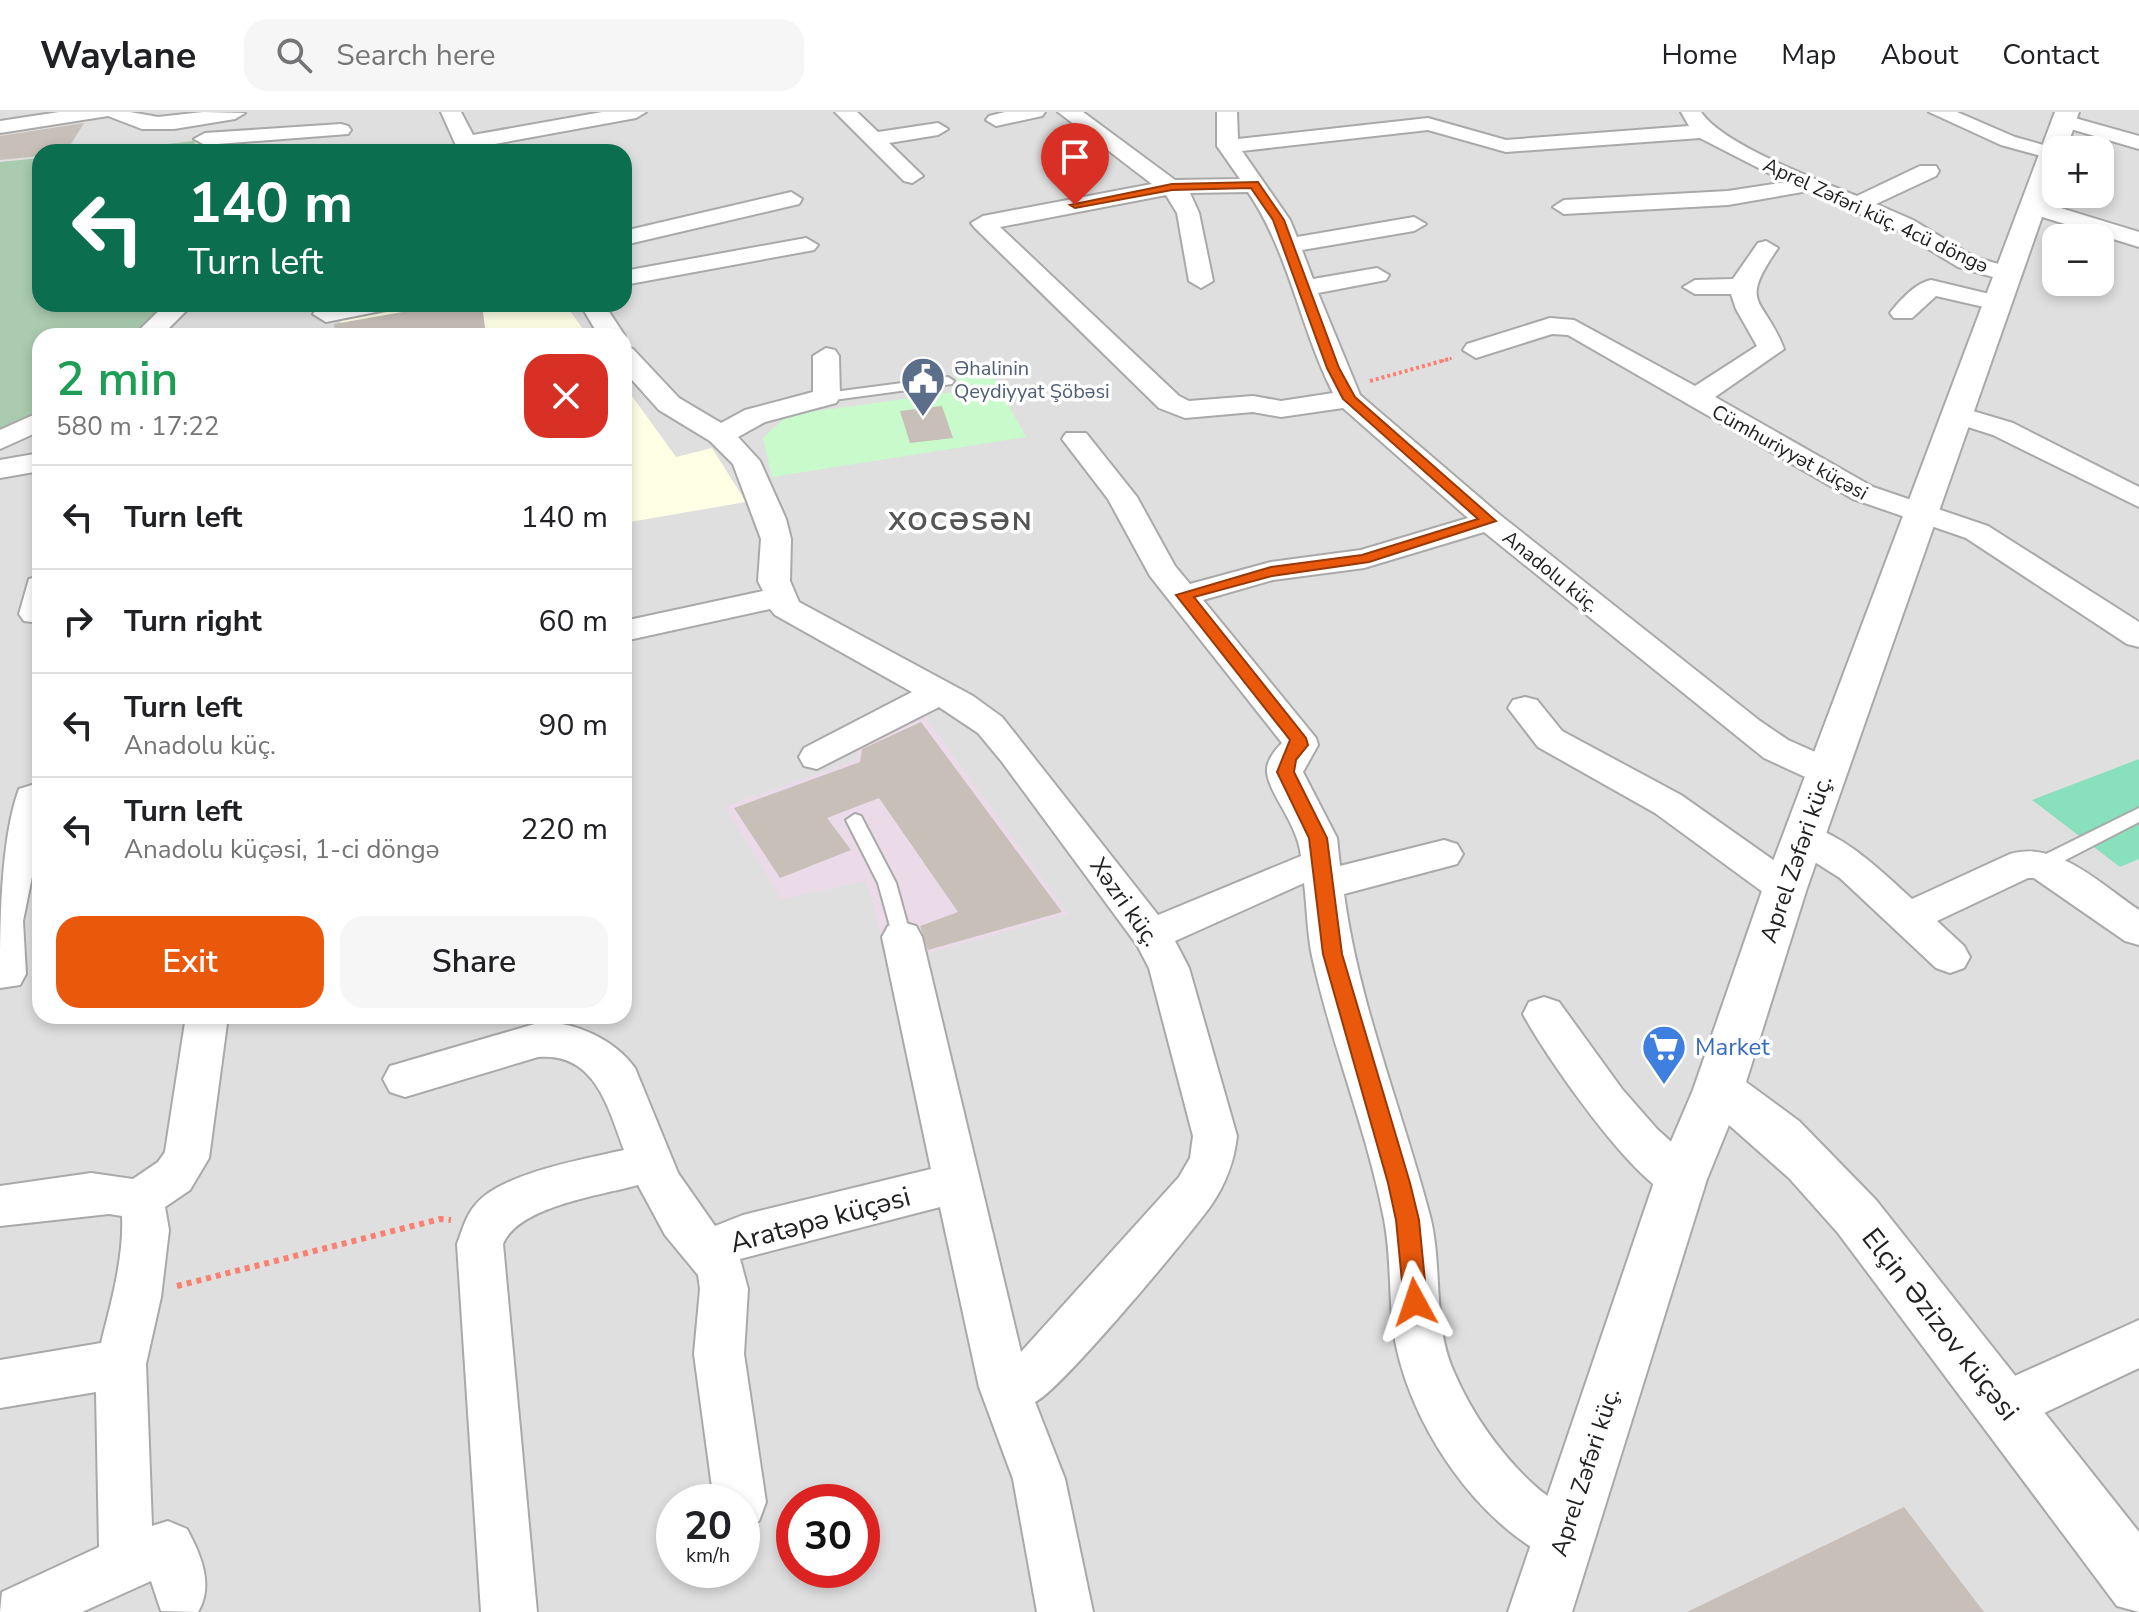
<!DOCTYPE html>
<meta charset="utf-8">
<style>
:root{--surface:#fff;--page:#f6f6f6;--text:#202124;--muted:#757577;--line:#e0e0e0;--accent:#ea580c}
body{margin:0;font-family:"Nunito Sans",sans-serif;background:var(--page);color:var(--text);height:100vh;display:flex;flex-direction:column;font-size:30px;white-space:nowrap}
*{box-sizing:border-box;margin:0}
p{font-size:26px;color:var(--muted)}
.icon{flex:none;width:44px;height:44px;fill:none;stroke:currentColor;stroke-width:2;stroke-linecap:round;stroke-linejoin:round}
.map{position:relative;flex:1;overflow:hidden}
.sheet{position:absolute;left:32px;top:216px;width:600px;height:696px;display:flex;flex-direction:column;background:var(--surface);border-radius:24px;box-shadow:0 4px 12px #0003}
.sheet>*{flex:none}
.top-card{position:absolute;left:32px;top:32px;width:600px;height:168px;border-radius:24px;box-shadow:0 4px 12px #0003;background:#0b6e4f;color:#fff;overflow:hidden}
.buttons{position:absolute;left:2042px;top:24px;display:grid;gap:16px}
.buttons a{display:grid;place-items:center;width:72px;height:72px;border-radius:16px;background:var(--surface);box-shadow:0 4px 12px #0003;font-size:40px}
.speed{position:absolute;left:656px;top:1372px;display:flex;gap:16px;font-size:40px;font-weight:700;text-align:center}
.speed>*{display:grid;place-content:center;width:104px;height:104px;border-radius:50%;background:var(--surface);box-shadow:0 4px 12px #0003;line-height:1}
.speed small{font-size:20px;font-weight:400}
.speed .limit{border:12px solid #d22;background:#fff;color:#111}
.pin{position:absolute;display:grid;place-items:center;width:68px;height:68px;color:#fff;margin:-82px -34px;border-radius:50% 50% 50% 0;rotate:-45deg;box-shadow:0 0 8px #0007}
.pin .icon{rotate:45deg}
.me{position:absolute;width:88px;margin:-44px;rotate:355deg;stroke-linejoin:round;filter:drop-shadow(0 0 6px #0008)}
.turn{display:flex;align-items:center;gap:28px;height:168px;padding:0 24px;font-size:36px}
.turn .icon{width:104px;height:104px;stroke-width:2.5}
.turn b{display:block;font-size:56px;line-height:68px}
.round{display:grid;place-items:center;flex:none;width:84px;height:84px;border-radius:24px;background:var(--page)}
.headline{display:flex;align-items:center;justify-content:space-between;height:136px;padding:0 24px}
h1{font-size:48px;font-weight:600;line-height:60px;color:#1e9e55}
.cta{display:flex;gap:16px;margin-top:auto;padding:16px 24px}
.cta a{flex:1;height:92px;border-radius:24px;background:var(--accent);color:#fff;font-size:32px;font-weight:600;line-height:92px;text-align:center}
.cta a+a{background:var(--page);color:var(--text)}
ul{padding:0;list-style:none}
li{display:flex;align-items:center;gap:24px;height:104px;padding:0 24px;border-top:2px solid var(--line)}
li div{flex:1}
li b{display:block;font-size:30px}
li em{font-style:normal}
header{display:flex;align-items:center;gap:48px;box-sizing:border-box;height:112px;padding:0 40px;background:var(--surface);border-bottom:2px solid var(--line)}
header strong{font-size:38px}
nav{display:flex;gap:44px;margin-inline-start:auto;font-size:28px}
.search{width:560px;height:72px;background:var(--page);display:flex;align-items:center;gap:20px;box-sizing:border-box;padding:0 28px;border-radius:24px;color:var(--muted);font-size:30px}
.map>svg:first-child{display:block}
.residential{fill:#e0dfdf;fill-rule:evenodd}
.industrial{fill:#ebdbe8}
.education{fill:#ffffe5}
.cemetery{fill:#aacbaf}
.park{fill:#c8facc}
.pitch{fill:#88e0be}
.building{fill:#c7bfb8}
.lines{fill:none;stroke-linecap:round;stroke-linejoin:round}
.service-casing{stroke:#a9a9a9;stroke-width:4}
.minor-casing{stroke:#a9a9a9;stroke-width:4}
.tertiary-casing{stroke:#a9a9a9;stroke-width:4}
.path-far2{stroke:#fa8072;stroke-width:3;stroke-dasharray:2 2;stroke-linecap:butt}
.path-far1{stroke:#fa8072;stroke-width:4;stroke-dasharray:3 3;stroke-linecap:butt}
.path{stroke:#fa8072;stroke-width:6;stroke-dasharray:5 5;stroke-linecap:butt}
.service{fill:#fff;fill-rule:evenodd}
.minor{fill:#fff;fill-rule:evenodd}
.tertiary{fill:#fff;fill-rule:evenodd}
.route{fill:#ea580c;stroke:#983908;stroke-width:2}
.labels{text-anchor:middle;stroke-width:7;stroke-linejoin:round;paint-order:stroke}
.far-street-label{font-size:20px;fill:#222;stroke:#fff}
.far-service-label{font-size:20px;fill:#4e5e75;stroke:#fff;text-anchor:start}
.street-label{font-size:24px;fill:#222;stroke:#fff}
.shop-label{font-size:24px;fill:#366cbe;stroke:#fff;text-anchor:start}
.far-district-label{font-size:26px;font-weight:bold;letter-spacing:2px;fill:#555;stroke:#fff}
.near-street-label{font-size:28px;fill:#222;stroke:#fff}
</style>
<header>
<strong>Waylane</strong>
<div class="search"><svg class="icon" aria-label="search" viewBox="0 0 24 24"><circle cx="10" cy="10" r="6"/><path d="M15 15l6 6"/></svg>Search here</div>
<nav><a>Home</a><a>Map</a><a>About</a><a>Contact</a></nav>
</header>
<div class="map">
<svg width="2139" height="1500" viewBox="0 0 2139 1500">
<rect width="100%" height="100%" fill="#f2efe9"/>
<!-- residential -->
<path class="residential" d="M0,0H2139V1500H0ZM2056,38H2100V82H2056ZM40,40H624V192H40ZM2056,126H2100V170H2056ZM40,224H624V904H40ZM674,1390H742V1458H674ZM794,1390H862V1458H794Z"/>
<!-- industrial -->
<path class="industrial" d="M925,605L1068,802L921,843L916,821L883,830L866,769L781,787L725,695L856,648L859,629Z"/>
<!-- education -->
<g class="education">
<path d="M406,192H565L588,224H342L340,202Z"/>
<path d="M624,273L676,345L712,336L746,390L624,411Z"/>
</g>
<!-- cemetery -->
<g class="cemetery">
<path d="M194,29L198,40H93Z"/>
<path d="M40,46V192H172L132,224H40V297L0,320V50Z"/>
</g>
<!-- park -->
<path class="park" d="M988,256L1026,325L772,365L763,326L788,303L961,279L954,260Z"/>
<!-- pitch -->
<path class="pitch" d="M2139,647V747L2120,755L2032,688Z"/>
<!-- building -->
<g class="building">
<path d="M84,11L66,40H40V44L0,48V24Z"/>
<path d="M448,192H482L486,224H335L334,212Z"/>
<path d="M942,294L953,326L910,331L900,299Z"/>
<path d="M921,610L1062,800L928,838L920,814L958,800L879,686L827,706L851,738L780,766L734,696L860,650L862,637Z"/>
<path d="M1904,1395L1984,1500H1687Z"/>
</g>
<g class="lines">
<!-- service casing -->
<g class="service-casing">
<g id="service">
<path d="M948,265L954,269L952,272L826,289L820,285L826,281Z"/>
<path d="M2139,696V710L2048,757H2036L2033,752L2036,747Z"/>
<path d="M855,702L861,704L896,771L911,825L909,830H895L893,825L878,771L846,708Z"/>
</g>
</g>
<!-- minor casing -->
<g class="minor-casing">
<g id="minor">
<path d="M59,0H130L158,5L203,0L245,1L235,7L174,17H142L108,4L0,21V9Z"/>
<path d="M441,0H461L473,23L602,0H646L636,6L478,35L481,40H459Z"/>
<path d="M835,0H857L878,20L938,11L948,17L938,23L889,31L923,64L912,71L904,69Z"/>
<path d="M1005,0H1045L1042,4L996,14L986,8L989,4Z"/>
<path d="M1058,0H1083L1175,68L1240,67L1217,34V0H1237L1238,27L1428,6L1506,28L1689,14L1681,0H1701C1723,33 1818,68 1857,84L1920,54H1936L1939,59L1936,64L1876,92L1913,108L1974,145L2016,157L2019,162L2007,169L1958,155L1897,118L1808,79L1728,93L1564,102L1553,95L1564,88L1728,79L1786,70L1700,26L1506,40L1428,18L1242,39L1290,108L1297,125L1414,105L1426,112L1414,119L1302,138L1313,167L1377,156L1389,163L1386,168L1318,181L1360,283L1500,403L1760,609L1788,628L1840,651L1845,660L1840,669L1827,672L1814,669L1764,646L1484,420L1364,456L1273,468L1203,488L1316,626L1318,633L1303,660L1337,726L1340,754L1444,728L1457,732L1463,742L1457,752L1344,782C1359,893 1402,997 1430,1104C1443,1155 1432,1211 1454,1260C1472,1302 1501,1343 1534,1373C1556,1394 1577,1395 1590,1425L1582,1444L1563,1452C1477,1416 1405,1307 1393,1216C1389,1180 1391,1142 1384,1107C1367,1018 1331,932 1312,844C1307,820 1307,795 1304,771L1175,829L1189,856L1237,1024C1234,1050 1226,1071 1212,1092C1192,1121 1059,1280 1035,1290L1065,1367L1093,1500H1037L1013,1367L979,1275L940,1095L740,1147L748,1177L744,1242L766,1390L759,1409L742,1416V1390H714L694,1242L700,1177L698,1163L665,1123L638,1073C603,1083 518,1094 503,1132L537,1500H481L457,1132C462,1119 466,1103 476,1092C502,1061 585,1047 624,1038C608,995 595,940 538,945L405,985L390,980L383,967L390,954L538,911C573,908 614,927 635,956L678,1061L715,1114L743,1103L931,1057L882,825L888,814L902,810L916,814L922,825L1021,1240L1179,1065L1190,1046L1193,1024L1149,856L1137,833L1002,650L978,621L939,595L817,657L804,654L799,645L804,636L912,580L775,503L770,497L624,529V509L763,479L758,469L761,427L733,352L710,329L659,298L624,259V235L633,237L679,286L721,311L745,298L813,280V244L826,236L835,238L839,244L840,285L836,291L765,310L738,325L760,349L786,407L791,427L790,469L799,490L973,584L1002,605L1158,803L1301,744C1298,712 1269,682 1267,660C1266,649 1275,638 1282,631L1150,464L1108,387L1062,327L1066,321H1086L1137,385L1175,454L1190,472L1271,450L1361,438L1468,406L1343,296L1281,305L1253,300L1185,306L1159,296L975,116L971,111L983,104L1152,72ZM1248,80C1289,140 1300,216 1333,281L1281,289L1253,284L1189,289L1179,284L1000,115L1166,83L1177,101L1189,169L1201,176L1213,169L1199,101L1190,81Z"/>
<path d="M1929,0H1957L2015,25L2061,38H2056V46L2052,47L2001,33Z"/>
<path d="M2064,3L2139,24V37L2057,13L2054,9L2057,5Z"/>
<path d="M341,12L348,14L351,18L348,22L205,33L194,27L205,21Z"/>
<path d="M791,80L802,87L799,92L624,133V119Z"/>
<path d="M2031,87L2139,120V135L2023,99L2020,94L2023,89Z"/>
<path d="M806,126L818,133L814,138L624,173V159Z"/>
<path d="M1766,129L1778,136C1737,195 1764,184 1784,237L1715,285L1873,375L1988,414L2139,510V535L2127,532L1966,426L1853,387L1568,223L1552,222L1476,246L1463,238L1467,232L1550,206L1574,208L1695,274L1757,234L1736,197L1731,182H1695L1683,175L1695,168L1733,167L1758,131Z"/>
<path d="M1931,168L2006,186L2009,191L1997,198L1936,184L1912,206H1894L1890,201C1900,188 1916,171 1931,168Z"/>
<path d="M166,192H193L161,224H133Z"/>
<path d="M340,192H394L391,197L326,210L313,202L317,197Z"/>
<path d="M580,192H604L625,224L624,225L599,224Z"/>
<path d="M1956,294L2013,311L2139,375V395L1993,323L1946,308L1942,302L1946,296Z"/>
<path d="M40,300V319L0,337V318Z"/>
<path d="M40,341V359L0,366V348Z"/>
<path d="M40,464V511L24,509L19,502L29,467Z"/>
<path d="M1525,585L1537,588L1562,619L1681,683L1799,766L1804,776L1799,786L1785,790L1771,786L1655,701L1538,635L1508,596L1513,588Z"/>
<path d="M32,673L40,676V725L23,809L26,862L20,873L0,876C0,816 0,729 19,677Z"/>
<path d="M1804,712C1846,724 1880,758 1912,787L2010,742C2058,728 2101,773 2139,798V833L2125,829L2034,766H2028L1937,809L1964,834L1970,845L1964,856L1950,861L1936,856L1840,766L1791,735L1785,725L1791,715Z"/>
<path d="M1544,885L1559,890L1622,977L1657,1017L1697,1053L1704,1067L1697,1081C1692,1083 1685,1087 1679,1086C1640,1082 1542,939 1523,902L1529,890Z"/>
<path d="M186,904H228L209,1046L190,1078L165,1095L169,1118L161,1185L146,1252L152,1414L168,1409L187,1417C201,1443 214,1473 198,1500L161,1499L151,1469L82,1500H0L2,1480L99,1435L96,1280L0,1296V1248L101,1231C111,1191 124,1146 122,1104L109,1102L0,1114V1074L91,1061L133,1067L158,1050L165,1040Z"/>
<path d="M2139,1208V1256L2006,1319L1988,1312L1981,1294L1988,1276Z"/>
</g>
</g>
<!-- tertiary casing -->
<g class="tertiary-casing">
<path id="tertiary" d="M2055,0H2079L2066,38H2056V65L1807,776L1746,970L1799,1009L1876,1088L2139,1420V1500L2117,1494L1838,1121L1789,1066L1729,1013L1707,1067L1572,1500H1508L1655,1067L1693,978L1763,776Z"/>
</g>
<!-- path-far2 -->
<path class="path-far2" d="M1442,249L1452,246"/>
<!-- path-far1 -->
<path class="path-far1" d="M1370,269L1449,247"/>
<!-- path -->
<path class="path" d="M177,1174L440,1107L451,1108"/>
<!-- service -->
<use href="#service" class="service"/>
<!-- minor -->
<use href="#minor" class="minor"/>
<!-- tertiary -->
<use href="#tertiary" class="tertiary"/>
</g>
<!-- route -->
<path class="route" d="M1258,70L1284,108L1339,256L1355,285L1496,409L1369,450L1272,464L1194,485L1306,626L1308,633L1296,648L1294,660L1327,726L1342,842L1410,1071L1419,1108L1427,1190L1424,1198L1415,1201L1407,1198L1404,1190L1396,1108L1388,1071L1323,842L1309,726L1277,660L1290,628L1176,483L1271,455L1362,443L1478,407L1343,287L1327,256L1273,108L1251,76L1172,78L1075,96L1070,93L1172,72Z"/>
<!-- icons -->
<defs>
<g id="civic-pin" transform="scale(2.3)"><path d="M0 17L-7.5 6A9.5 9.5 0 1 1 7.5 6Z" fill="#5c6f8a" stroke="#fff"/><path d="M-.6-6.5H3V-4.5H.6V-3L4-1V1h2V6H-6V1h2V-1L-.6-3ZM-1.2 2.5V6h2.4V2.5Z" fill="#fff"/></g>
<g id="supermarket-pin" transform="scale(2.3)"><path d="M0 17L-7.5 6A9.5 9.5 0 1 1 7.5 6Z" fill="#3f7fe0" stroke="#fff"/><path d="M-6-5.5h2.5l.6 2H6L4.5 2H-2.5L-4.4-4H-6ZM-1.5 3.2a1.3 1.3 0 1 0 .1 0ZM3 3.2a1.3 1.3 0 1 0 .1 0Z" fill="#fff"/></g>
</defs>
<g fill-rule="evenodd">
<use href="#civic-pin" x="923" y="267"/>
<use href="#supermarket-pin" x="1664" y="935"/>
</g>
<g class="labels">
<!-- far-street labels -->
<g class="far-street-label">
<text transform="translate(1876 103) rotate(25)" y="7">Aprel Zəfəri küç. 4cü döngə</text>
<text transform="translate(1790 340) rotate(29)" y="7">Cümhuriyyət küçəsi</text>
<text transform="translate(1551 459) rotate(39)" y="7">Anadolu küç.</text>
</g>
<!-- far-service labels -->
<g class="far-service-label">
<text x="954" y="263">Əhalinin<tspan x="954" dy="23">Qeydiyyat Şöbəsi</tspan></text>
</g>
<!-- street labels -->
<g class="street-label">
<text transform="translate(1796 747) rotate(-71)" y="8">Aprel Zəfəri küç.</text>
<text transform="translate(1125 790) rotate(55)" y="8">Xəzri küç.</text>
<text transform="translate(1585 1360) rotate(-72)" y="8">Aprel Zəfəri küç.</text>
</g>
<!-- shop labels -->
<g class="shop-label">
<text x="1695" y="943">Market</text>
</g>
<!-- far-district labels -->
<g class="far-district-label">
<text x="961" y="418">XOCƏSƏN</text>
</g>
<!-- near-street labels -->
<g class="near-street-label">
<text transform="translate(820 1107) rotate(-15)" y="10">Aratəpə küçəsi</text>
<text transform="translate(1941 1212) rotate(52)" y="10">Elçin Əzizov küçəsi</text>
</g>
</g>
</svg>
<div class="buttons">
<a>+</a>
<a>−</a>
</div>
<div class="speed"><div>20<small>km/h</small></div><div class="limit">30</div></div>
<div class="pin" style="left:1075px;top:93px;background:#d93025"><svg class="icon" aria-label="arrive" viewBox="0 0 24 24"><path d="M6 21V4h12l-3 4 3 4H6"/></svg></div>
<svg class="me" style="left:1415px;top:1190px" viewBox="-20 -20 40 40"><path d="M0-17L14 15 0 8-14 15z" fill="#ea580c" stroke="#fff" stroke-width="4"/></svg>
<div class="top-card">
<div class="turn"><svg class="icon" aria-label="left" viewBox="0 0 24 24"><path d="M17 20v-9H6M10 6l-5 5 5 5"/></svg><div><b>140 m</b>Turn left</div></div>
</div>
<section class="sheet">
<div class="headline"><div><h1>2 min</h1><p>580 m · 17:22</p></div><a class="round" style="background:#d93025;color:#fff"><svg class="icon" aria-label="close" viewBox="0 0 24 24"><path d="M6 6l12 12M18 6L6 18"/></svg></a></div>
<ul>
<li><svg class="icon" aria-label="left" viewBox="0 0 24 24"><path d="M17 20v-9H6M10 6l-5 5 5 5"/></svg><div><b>Turn left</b></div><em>140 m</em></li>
<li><svg class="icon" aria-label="right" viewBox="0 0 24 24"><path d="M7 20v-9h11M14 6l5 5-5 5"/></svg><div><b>Turn right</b></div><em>60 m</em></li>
<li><svg class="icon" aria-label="left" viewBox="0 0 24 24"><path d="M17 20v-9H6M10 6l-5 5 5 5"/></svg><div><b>Turn left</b><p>Anadolu küç.</p></div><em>90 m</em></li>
<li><svg class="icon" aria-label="left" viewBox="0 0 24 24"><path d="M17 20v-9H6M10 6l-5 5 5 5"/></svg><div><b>Turn left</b><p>Anadolu küçəsi, 1-ci döngə</p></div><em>220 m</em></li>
</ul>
<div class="cta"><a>Exit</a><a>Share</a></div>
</section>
</div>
